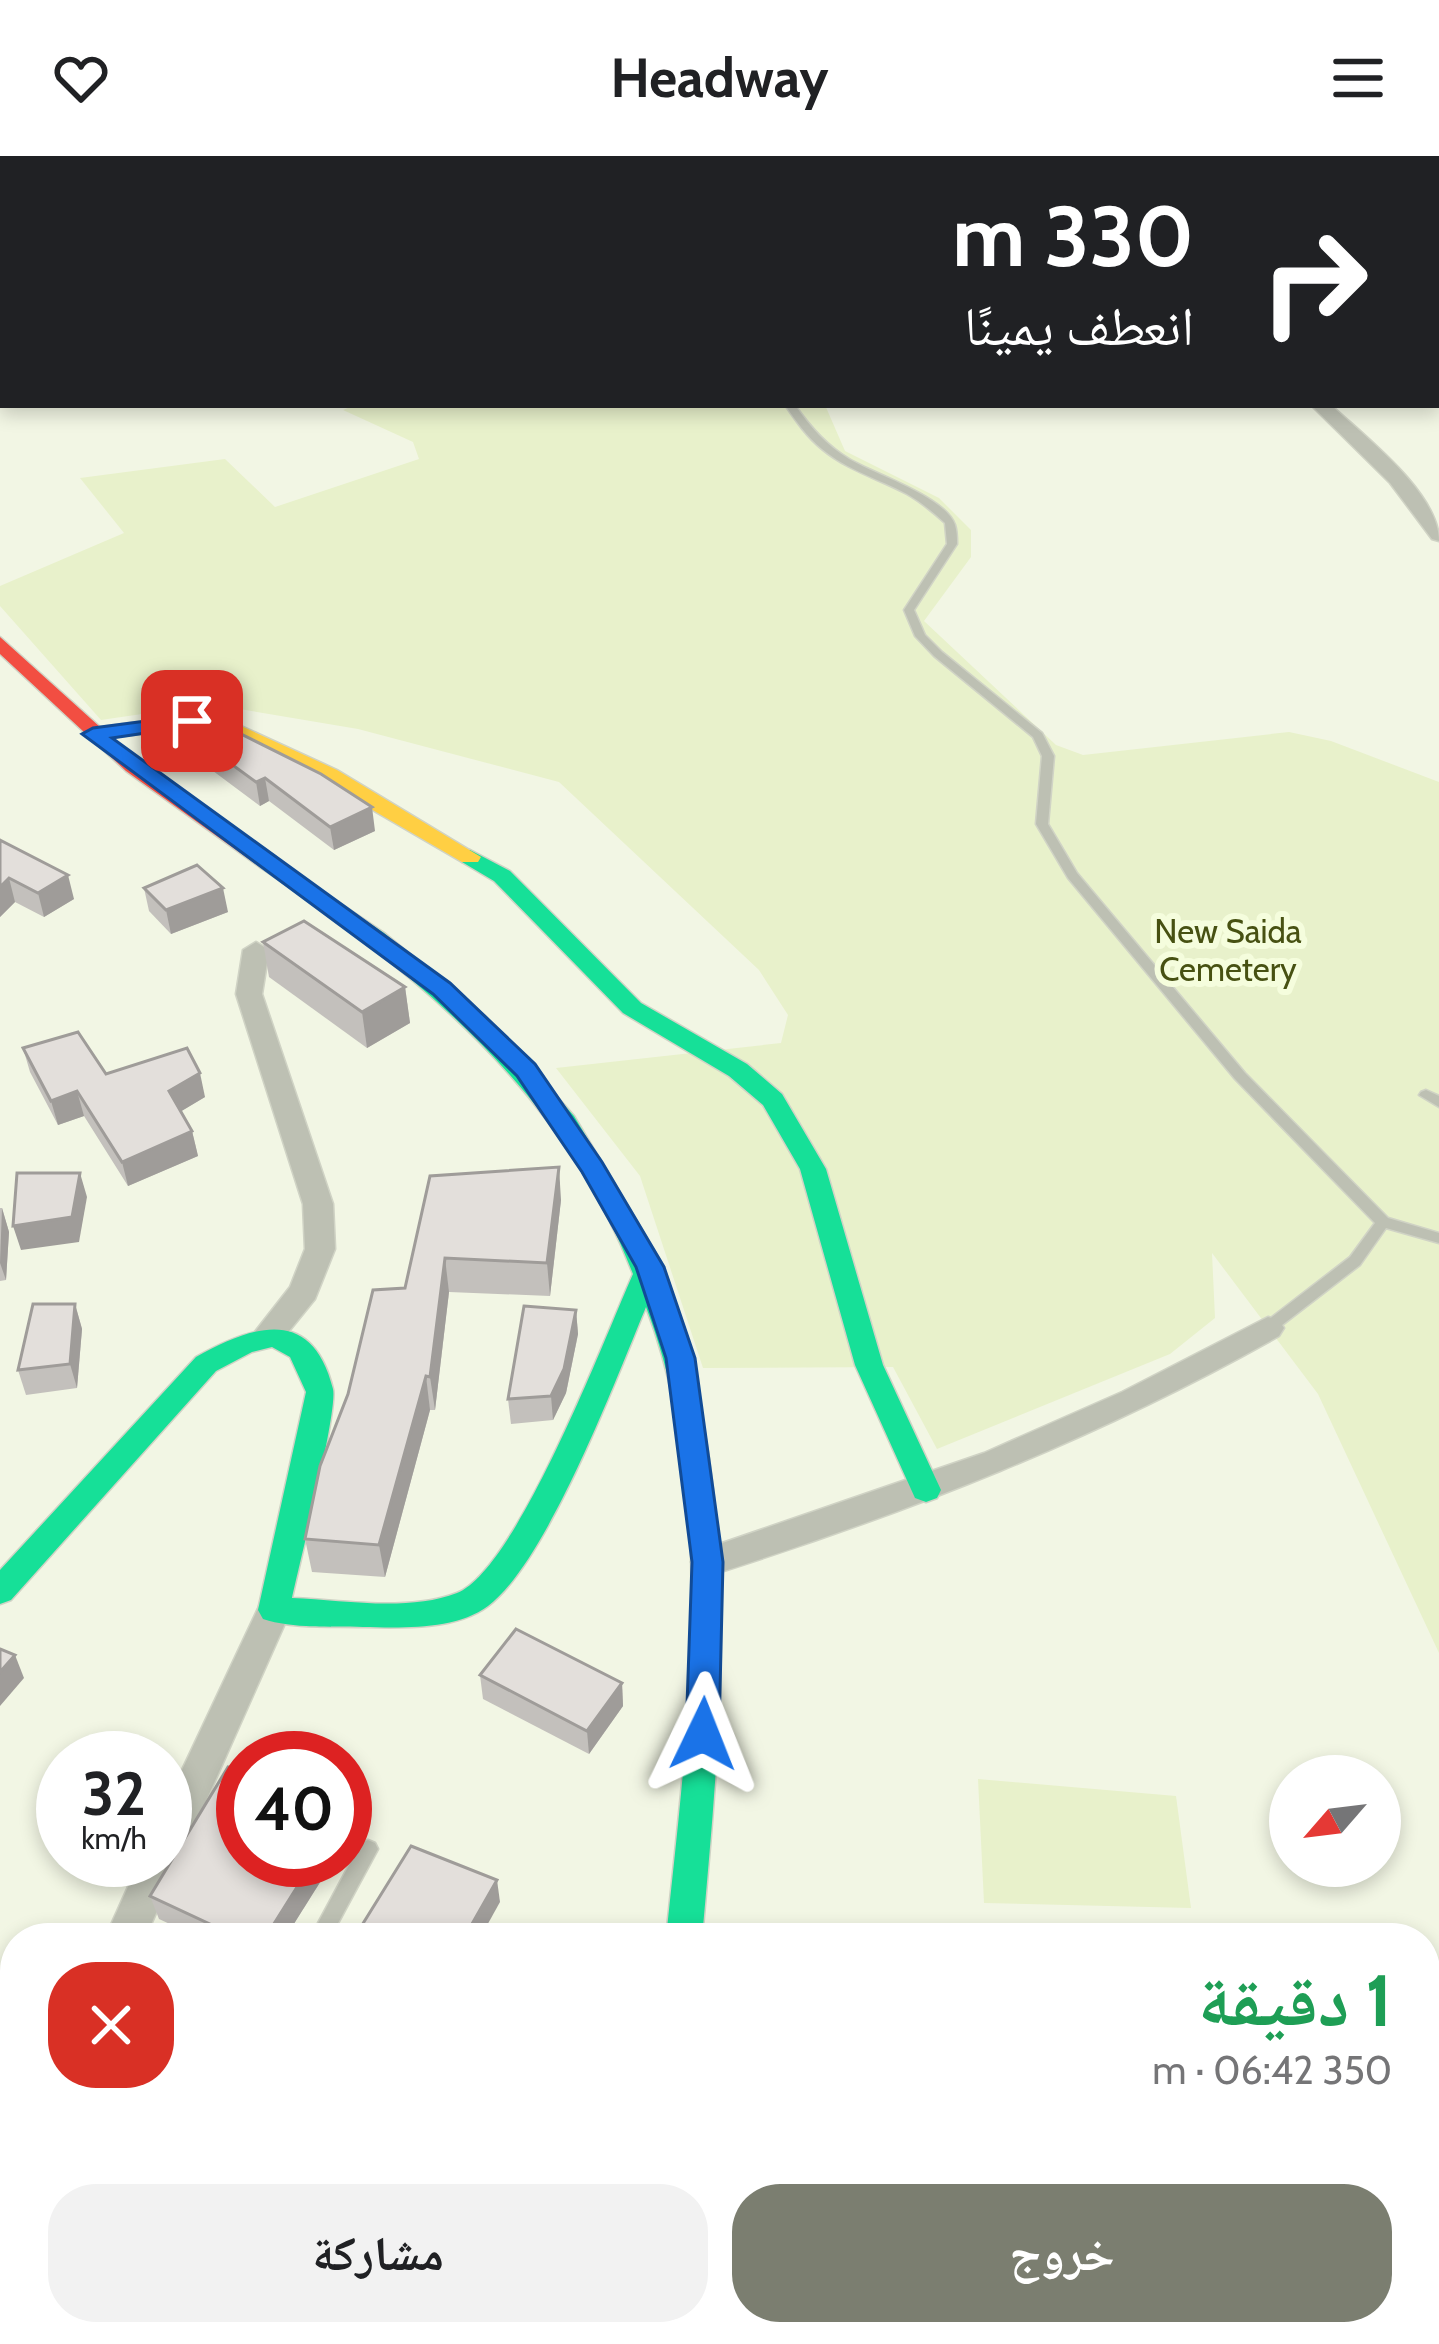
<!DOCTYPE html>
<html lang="ar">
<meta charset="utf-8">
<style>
:root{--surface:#fff;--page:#f2f2f2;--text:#202124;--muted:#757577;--accent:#7b7e70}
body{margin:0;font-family:Cabin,"Noto Naskh Arabic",sans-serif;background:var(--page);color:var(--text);direction:rtl;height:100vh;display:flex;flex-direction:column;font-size:45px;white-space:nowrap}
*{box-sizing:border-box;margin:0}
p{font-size:39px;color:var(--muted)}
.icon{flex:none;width:66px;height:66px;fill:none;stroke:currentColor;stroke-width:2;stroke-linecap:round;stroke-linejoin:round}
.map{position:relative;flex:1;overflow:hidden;direction:ltr}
.panel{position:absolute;left:0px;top:1767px;width:1440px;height:423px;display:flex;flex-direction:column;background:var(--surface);border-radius:48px 48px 0 0;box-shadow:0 6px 18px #0003;direction:rtl}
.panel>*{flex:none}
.guide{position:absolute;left:0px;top:0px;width:1440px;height:252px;box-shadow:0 6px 18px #0003;direction:rtl;background:#202124;color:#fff;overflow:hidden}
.needle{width:78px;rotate:242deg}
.tools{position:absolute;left:1269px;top:1599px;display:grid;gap:24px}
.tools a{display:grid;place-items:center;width:132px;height:132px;border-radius:50%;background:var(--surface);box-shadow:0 6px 18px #0003;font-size:60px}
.speed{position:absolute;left:36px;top:1575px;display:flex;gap:24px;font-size:60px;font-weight:700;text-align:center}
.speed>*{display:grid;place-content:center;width:156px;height:156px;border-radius:50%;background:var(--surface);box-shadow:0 6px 18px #0003;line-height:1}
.speed small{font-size:30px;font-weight:400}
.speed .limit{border:18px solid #d22;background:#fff;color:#111}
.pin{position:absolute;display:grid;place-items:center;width:102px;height:102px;color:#fff;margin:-51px;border-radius:24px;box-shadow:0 6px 18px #0006}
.me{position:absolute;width:132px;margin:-66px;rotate:2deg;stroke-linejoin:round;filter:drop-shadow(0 0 9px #0008)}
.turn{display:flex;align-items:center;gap:42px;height:252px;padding:0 48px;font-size:54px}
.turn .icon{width:156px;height:156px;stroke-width:2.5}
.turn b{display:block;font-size:84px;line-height:102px}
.round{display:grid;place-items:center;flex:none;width:126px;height:126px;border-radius:48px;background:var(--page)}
.headline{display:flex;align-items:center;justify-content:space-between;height:204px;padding:0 48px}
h1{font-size:72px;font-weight:700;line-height:90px;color:#1e9e55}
.button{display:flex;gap:24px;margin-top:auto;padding:24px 48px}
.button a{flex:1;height:138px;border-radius:48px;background:var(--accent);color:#fff;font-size:48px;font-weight:700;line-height:138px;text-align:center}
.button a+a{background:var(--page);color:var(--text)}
header{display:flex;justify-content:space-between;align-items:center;height:156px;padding:0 48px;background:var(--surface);font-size:54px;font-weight:700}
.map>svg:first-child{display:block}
.green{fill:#e8f1cb}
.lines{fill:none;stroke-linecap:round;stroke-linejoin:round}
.lane-casing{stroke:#d0d3c5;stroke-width:3}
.street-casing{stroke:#d0d3c5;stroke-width:3}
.fast-casing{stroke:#d0d3c5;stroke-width:3}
.slow-casing{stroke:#d0d3c5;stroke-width:3}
.jam-casing{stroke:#d0d3c5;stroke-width:3}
.lane{fill:#bdc0b3;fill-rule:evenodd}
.street{fill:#bdc0b3;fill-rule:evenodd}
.fast{fill:#16e098;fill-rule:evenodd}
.slow{fill:#ffcf43;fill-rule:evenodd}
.jam{fill:#f24e42;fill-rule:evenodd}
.wall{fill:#c3c0bc}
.shaded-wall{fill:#9f9c99}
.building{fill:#e3dfdb;stroke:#9f9c99;stroke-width:3}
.route{fill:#1a73e8;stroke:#114b97;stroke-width:3}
.labels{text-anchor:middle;stroke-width:12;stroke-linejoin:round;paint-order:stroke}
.park-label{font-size:33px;fill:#475112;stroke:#f5fddd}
</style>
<header><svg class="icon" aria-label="menu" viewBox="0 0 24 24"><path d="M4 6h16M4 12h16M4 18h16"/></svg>Headway<svg class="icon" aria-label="heart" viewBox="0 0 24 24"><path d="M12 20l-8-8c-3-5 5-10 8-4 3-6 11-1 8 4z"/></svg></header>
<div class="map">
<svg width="1439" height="2188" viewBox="0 0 1439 2188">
<rect width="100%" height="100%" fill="#f2f6e4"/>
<!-- green -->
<g class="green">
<path d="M355,249H825L845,295L939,342L971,374V401L924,465L1056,589L1083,599L1289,576L1331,585L1439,626V1497L1318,1238L1212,1097L1215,1162L1170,1198L937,1293L893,1211L703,1212L640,1020L556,912L781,887L788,859L759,814L559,626L358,573L210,548L101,564L0,450V430L124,377L80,322L225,303L275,351L419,303L413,286L343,254Z"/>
<path d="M978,1623L1176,1640L1191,1752L984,1747Z"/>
</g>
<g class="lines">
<!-- lane casing -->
<g class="lane-casing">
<g id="lane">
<path d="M785,249H795C810,271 826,289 849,303C874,318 946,341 955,369C957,375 957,382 957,388L914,454L925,479L942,496L1042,577L1054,600L1048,668L1077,717L1245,917L1388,1062L1439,1077V1087L1386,1072L1360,1109L1273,1176H1263L1260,1172L1263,1168L1350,1101L1375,1067L1235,923L1068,722L1036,668L1042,600L1033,581L934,500L915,480L904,454L947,388L945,367C933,356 921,346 907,338C879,323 847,314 822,293C807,281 796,265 785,249Z"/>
<path d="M1426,934L1439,940V951L1419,939L1421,936Z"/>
<path d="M368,1684L375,1687L378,1693L330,1782H310L361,1687Z"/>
</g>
</g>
<!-- street casing -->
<g class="street-casing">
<g id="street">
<path d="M0,0H13L0,9Z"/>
<rect x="1159" y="0" width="16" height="3"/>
<rect x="0" y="36" width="3" height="10"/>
<path d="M1311,249H1331C1365,281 1439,337 1439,385L1432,383L1390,327Z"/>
<path d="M256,786L269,794L262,838L333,1048L335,1093L315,1143L281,1185H259L254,1177L290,1131L305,1093L303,1048L236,838L243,794Z"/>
<path d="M1268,1161L1279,1164L1284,1172L1279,1180C1097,1283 907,1357 708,1420L696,1416L691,1406L696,1396L984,1297L1122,1236Z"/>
<path d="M274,1440L286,1444L291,1454L145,1782H105L140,1704H165V1650L262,1444Z"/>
<path d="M15,2063V2109L0,2115V2070Z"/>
</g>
</g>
<!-- fast casing -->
<g class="fast-casing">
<g id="fast">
<path d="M470,694L510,715L641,847L747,908L782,938L826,1013L883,1209L941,1334L937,1342L926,1346L915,1342L855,1209L800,1013L763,949L729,920L623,857L494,725L462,706V696Z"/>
<path d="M268,699L384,777L486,861L574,960L664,1111L661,1118C745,1331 722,1559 702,1782H666C687,1581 720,1344 646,1151C616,1223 547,1406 488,1450C456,1474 402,1472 363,1471C332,1470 293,1473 263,1463L258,1454L306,1236L290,1201L272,1191L252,1196L216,1215L11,1444L0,1448V1414L196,1201C253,1169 312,1149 333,1233C338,1254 299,1409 292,1442C343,1444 408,1456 457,1437C517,1413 605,1181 633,1118C564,937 416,816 260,711V701Z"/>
<path d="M627,2175H667L665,2188H625Z"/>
</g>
</g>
<!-- slow casing -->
<g class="slow-casing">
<path id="slow" d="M192,559L228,564L337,614L481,701L478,706H462L321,624L217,574L192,571L93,584L83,578L93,572Z"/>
</g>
<!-- jam casing -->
<g class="jam-casing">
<path id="jam" d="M0,481L140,607L276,701V711H260L126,615L0,498Z"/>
</g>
<!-- lane -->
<use href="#lane" class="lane"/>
<!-- street -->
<use href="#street" class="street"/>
<!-- fast -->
<use href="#fast" class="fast"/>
<!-- slow -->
<use href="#slow" class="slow"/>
<!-- jam -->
<use href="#jam" class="jam"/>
</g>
<!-- wall -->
<g class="wall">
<path d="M201,586L375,675L334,694L269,645L260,650L205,609Z"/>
<path d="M0,684L74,743L44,761L15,746L0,761Z"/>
<path d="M144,732L228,756L171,778L149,755Z"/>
<path d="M263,786L405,831L410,867L367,892L269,821Z"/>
<path d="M23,892L106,918L205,941L181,955L192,975L198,1000L128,1030L84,960L58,969L30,916Z"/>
<path d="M430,1020L561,1044L550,1140L449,1136L435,1254H430L385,1421L312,1416L305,1383L405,1132Z"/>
<path d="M0,1052H2L9,1076L6,1124L0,1125Z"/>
<path d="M75,1148L82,1173L77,1232L26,1239L18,1214Z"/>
<path d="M576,1154L578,1178L566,1237L553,1264L511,1268L508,1243Z"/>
<path d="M480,1519L622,1527L623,1550L589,1598L483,1543Z"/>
<path d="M243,1704H334L285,1782H200L159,1763L150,1740Z"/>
<path d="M15,1908V1969L0,1962V1946Z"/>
</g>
<!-- shaded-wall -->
<g class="shaded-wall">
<path d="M265,622L269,645L260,650L256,626Z"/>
<path d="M372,651L375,675L334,694L330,671Z"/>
<path d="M68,719L74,743L44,761L38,737Z"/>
<path d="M9,722L15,746L0,761V731Z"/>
<path d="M223,732L228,756L171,778L166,754Z"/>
<path d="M405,831L410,867L367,892L362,856Z"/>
<path d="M200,917L205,941L175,959L169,935Z"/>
<path d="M77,935L84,960L58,969L51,945Z"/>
<path d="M192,975L198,1000L128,1030L122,1006Z"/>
<path d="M559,1011L561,1044L550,1140L547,1107Z"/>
<path d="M80,1017L87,1041L79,1086L21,1094L13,1070Z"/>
<path d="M2,1052L9,1076L6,1124L0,1107Z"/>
<path d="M445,1102L449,1136L435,1254L430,1221Z"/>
<path d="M75,1148L82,1173L77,1232L70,1208Z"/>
<path d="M576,1154L578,1178L566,1237L553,1264L551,1240Z"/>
<path d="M426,1220L430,1254L385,1421L379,1389Z"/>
<path d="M15,1499L24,1522L0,1550V1516Z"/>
<path d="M622,1527L623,1550L589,1598L587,1575Z"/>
<path d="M347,1652L352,1675L345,1687V1656Z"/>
<path d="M314,1704H334L285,1782H265Z"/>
<path d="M497,1724L500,1746L480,1782H464Z"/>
</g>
<!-- building -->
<g class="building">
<path d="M227,571L321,618L372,651L330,671L265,622L256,626L201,586Z"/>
<path d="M0,684L68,719L38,737L9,722L0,731Z"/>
<path d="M197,709L223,732L166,754L144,732Z"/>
<path d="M304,765L405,831L362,856L263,786Z"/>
<path d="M78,876L106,918L187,892L200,917L169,935L192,975L122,1006L77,935L51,945L23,892Z"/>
<path d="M559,1011L547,1107L445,1102L430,1221L426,1220L379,1389L305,1383L320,1310L348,1238L373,1134L405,1132L430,1020Z"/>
<path d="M17,1017H80L72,1061L13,1070Z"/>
<path d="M33,1148H75L70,1208L18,1214Z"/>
<path d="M524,1150L576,1154L564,1213L551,1240L508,1243Z"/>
<path d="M516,1473L622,1527L587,1575L480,1519Z"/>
<path d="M0,1493L15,1499L0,1516Z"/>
<path d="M228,1611L243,1616V1704H314L265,1782H240L150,1740Z"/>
<path d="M411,1690L497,1724L464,1782H354Z"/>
<path d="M15,1908V1954L0,1946V1923Z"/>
</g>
<!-- route -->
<path class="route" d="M192,559L200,560V569L112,582L450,827L535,908L602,1006L664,1111L695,1202L723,1406L719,1578L714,1588H691L686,1578L692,1406L666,1202L636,1111L582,1016L517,920L433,838L82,578L93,572Z"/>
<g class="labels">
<!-- park labels -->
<g class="park-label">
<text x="1228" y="787">New Saida<tspan x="1228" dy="38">Cemetery</tspan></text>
</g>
</g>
</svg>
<div class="tools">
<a><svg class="needle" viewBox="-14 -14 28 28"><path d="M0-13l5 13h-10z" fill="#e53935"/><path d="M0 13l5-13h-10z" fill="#757577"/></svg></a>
</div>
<div class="speed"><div>32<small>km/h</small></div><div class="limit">40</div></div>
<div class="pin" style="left:192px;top:565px;background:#d93025"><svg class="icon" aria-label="arrive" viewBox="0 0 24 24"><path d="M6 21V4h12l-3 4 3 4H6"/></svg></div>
<svg class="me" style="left:703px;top:1578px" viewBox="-20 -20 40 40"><path d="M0-17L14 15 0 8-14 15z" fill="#1a73e8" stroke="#fff" stroke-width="4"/></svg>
<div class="guide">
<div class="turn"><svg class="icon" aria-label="right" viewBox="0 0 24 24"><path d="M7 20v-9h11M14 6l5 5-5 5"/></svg><div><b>330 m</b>انعطف يمينًا</div></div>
</div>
<section class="panel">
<div class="headline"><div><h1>1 دقيقة</h1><p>350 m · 06:42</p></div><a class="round" style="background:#d93025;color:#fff"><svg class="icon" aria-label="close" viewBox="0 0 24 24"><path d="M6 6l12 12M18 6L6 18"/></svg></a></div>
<div class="button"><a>خروج</a><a>مشاركة</a></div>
</section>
</div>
